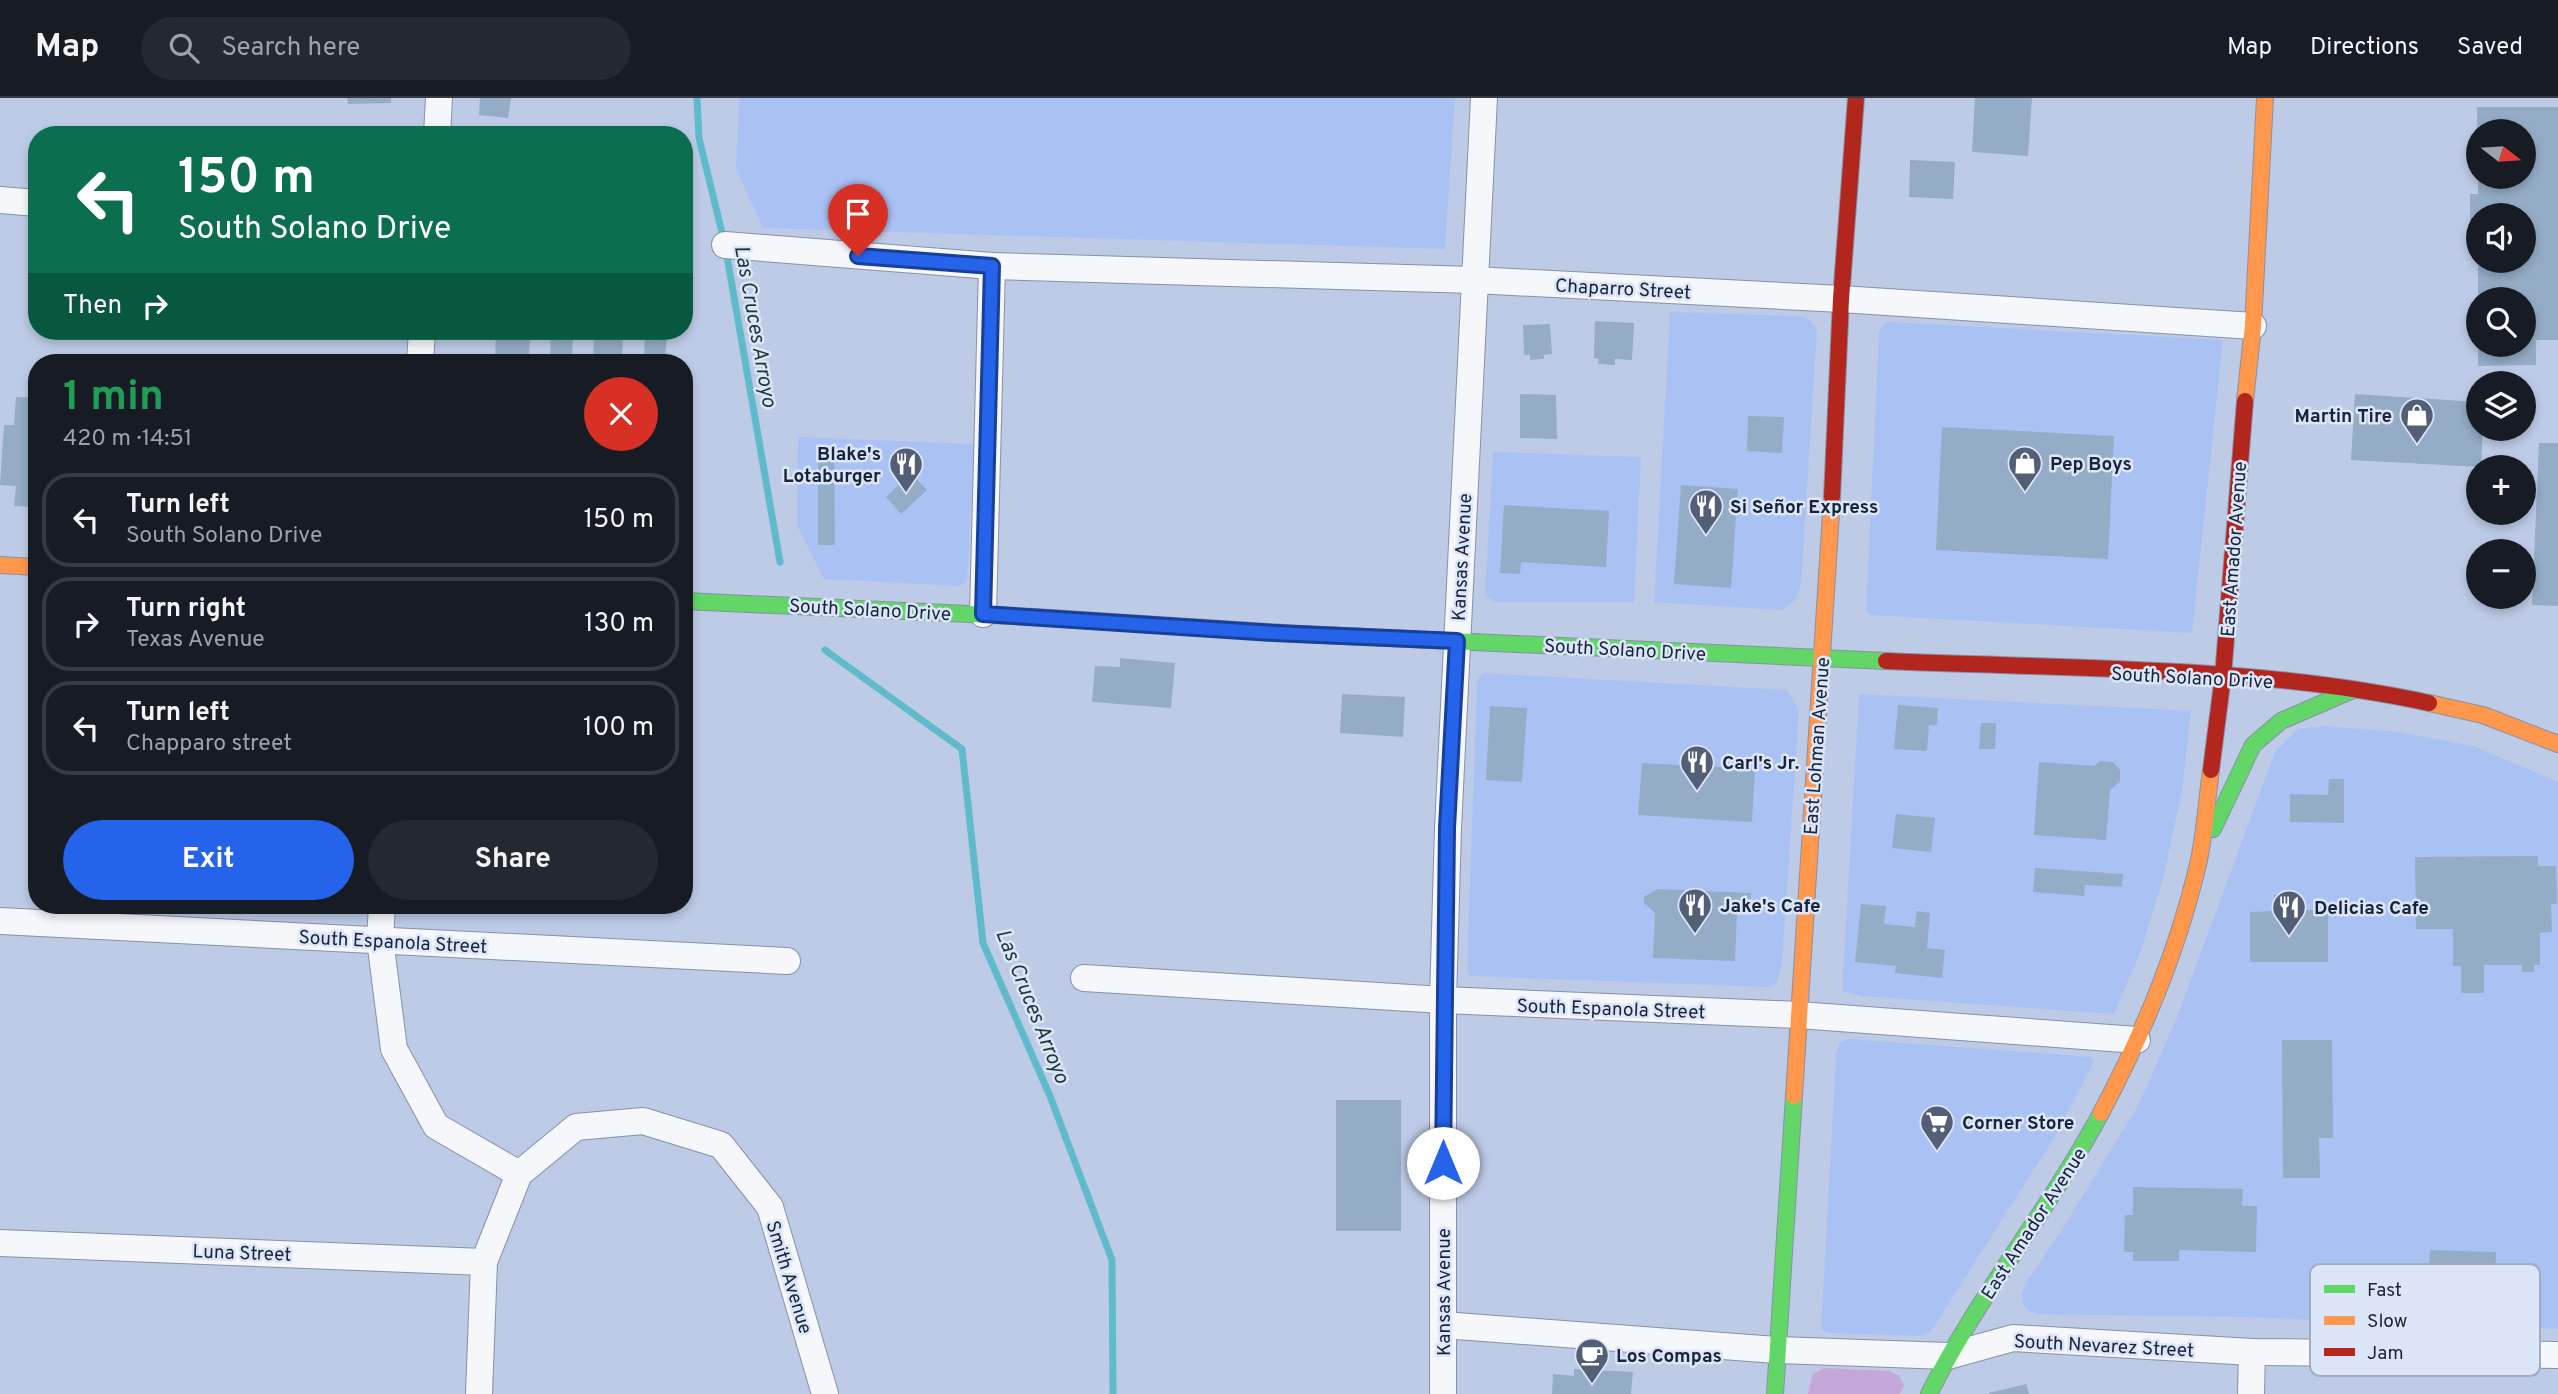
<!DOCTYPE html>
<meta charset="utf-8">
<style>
:root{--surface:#171b24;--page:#242831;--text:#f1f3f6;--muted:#9ea1a6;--line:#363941;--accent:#2563eb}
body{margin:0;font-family:Overpass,sans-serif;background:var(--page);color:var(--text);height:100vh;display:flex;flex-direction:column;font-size:26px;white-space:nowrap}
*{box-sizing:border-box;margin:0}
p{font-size:23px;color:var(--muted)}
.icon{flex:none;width:38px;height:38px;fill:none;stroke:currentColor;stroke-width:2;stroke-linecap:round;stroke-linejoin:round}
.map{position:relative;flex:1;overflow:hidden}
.panel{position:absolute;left:28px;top:256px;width:665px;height:560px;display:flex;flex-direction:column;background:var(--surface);border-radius:28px;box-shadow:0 4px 10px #0003}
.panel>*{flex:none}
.banner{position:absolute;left:28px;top:28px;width:665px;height:214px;border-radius:28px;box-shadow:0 4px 10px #0003;background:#0b6e4f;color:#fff;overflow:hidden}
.needle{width:46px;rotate:107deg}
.fabs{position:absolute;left:2466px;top:21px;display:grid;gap:14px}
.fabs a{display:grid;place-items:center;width:70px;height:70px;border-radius:50%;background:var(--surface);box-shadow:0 4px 10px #0003;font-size:35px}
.pin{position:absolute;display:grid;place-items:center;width:60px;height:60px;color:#fff;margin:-72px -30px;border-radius:50% 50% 50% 0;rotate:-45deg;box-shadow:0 0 7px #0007}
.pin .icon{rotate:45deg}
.me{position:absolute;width:77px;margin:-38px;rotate:0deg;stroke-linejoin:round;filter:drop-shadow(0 0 5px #0008)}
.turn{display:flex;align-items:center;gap:24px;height:147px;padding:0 35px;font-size:32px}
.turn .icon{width:91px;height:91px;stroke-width:2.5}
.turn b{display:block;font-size:49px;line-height:60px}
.then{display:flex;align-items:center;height:66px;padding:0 35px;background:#0003;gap:14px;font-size:26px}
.round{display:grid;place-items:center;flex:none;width:74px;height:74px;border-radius:37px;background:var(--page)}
.head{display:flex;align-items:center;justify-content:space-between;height:119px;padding:0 35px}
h1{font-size:42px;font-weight:700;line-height:52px;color:#1e9e55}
.cta{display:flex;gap:14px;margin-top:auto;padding:14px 35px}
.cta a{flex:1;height:80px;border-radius:42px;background:var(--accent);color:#fff;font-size:28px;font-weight:700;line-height:80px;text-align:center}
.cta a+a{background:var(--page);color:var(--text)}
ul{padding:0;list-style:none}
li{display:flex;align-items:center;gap:21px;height:94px;margin:0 14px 10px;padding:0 21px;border:4px solid var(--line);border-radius:28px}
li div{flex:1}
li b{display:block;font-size:26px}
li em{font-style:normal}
header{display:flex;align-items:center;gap:42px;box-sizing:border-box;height:98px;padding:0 35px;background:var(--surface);border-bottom:2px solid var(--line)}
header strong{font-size:33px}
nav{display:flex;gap:38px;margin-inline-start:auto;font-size:24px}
.search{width:490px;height:63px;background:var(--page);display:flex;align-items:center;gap:18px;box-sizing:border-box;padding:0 24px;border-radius:38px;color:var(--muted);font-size:26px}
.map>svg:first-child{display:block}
.built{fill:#aac1f4}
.green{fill:#c5a7d9}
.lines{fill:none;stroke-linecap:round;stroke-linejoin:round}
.stream{stroke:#5fbbcc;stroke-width:7}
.building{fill:#94acc6}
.street-casing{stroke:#8791a9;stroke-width:28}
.fast-casing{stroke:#8791a9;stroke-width:18}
.slow-casing{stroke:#8791a9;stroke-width:18}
.jam-casing{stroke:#8791a9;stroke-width:18}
.street{stroke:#f5f7fb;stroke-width:26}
.fast{stroke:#63d668;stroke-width:16}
.slow{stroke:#ff974d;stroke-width:16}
.jam{stroke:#b3261e;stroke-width:16}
.route-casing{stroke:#184099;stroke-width:18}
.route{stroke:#2563eb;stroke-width:12}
.labels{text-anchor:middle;stroke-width:5;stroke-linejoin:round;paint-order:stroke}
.street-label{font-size:19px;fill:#19233b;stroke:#dce6f9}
.poi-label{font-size:19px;font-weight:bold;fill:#19233b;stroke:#dce6f9;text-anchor:start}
.water-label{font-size:21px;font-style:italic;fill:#1d383b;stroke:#dce6f9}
.key{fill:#dce6f9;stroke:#a2acc0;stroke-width:2}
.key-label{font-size:19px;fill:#19233b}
</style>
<header>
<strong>Map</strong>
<div class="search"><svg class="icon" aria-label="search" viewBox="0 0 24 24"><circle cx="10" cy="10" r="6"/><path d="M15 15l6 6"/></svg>Search here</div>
<nav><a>Map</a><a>Directions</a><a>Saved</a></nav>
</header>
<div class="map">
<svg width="2558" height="1296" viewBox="0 0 2558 1296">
<rect width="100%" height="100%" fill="#becbe7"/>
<!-- built -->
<g class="built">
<path d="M739,0H1455L1445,151L763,130L736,71Z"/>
<path d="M1670,214L1799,218L1809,221L1817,232L1801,486L1796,501L1782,512L1654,504Z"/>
<path d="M1889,224L2223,242L2192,535L1869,517L1866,513L1879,234L1883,227Z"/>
<path d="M798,339L974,346L967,484L959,488L824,481L797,427Z"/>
<path d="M1493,354L1641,359L1634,504H1496L1488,500L1485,496Z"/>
<path d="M1483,575L1787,592L1799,612L1782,866L1776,886L1769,889L1470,878L1467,871L1477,583Z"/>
<path d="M1859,596L2191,613L2182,693L2163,781L2141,852L2114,916L1862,898L1842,893Z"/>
<path d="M2326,628L2399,634L2473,648L2558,684V1231L2241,1219L2038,1216L2029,1213L2023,1206L2022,1195L2026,1184L2058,1138L2138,1008L2176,922L2275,654L2298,631Z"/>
<path d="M1849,941L2091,959L2094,963L2057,1035L1937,1224L1930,1233L1921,1238L1829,1235L1821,1232L1836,956L1840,944Z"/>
</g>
<!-- green -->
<path class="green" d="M1824,1270L1890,1273L1899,1278L1904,1287L1900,1296H1808L1813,1276Z"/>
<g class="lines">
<!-- stream -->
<g class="stream">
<path d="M697,0L699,40L725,147L780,464"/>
<path d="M825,552L962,651L983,845L1050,998L1112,1162L1113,1296"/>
</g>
</g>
<!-- building -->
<g class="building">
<path d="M347,0H391V5L348,6Z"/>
<path d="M480,0H511L508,20L479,17Z"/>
<path d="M1975,0H2032L2028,58L1972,54Z"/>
<path d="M2477,9H2558V242H2536V267L2478,268V247H2524V201H2478V163H2524V117H2478V129H2470V96H2478V79H2524V33H2477Z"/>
<path d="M528,31L540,34V37H513V32Z"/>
<path d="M342,33L370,35V37H342Z"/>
<path d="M1910,62L1955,64L1953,101L1909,99Z"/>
<path d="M1595,223L1634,225L1632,262L1615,261V267L1598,266L1599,261L1594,260Z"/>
<path d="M1550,226L1552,256L1544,257V261L1530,262V257H1524L1523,227Z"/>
<path d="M496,233H530L529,264H495Z"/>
<path d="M551,233H573L572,264H550Z"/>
<path d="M594,233H623L622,264H593Z"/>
<path d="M645,233H667L665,264H644Z"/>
<path d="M1520,296L1556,297L1557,341L1520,340Z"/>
<path d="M2355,296L2478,304V331H2483L2481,369L2351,362Z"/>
<path d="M16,299L37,300V409L14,408L16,388L0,387L4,327H14Z"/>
<path d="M1748,318L1784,319L1782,355L1747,353Z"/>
<path d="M1942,329L2114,338L2108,461L1936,452Z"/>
<path d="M2539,345H2558V508L2532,507Z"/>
<path d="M818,348H834L835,447H818Z"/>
<path d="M911,375L927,392L901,416L886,399Z"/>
<path d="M1681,387L1738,391L1731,490L1674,486Z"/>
<path d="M1504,407L1609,413L1606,469L1521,464L1520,476L1500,475Z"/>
<path d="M1120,560L1175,565L1171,610L1092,604L1095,568L1120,569Z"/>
<path d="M1342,596L1405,599L1403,639L1340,635Z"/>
<path d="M1898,607L1938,610L1937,627H1929L1927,653L1894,651Z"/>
<path d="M1490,608L1527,610L1522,684L1486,682Z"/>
<path d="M1981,625H1996L1995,651H1979Z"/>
<path d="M2100,663L2113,664L2120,672V683L2110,692L2106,742L2034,737L2039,664L2094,668Z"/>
<path d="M1642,665L1755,671L1752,724L1638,717Z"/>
<path d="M2329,681H2344V725L2290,724V696L2328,697Z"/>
<path d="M1896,716L1935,720L1931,754L1892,750Z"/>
<path d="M2538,758V768H2556L2557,806H2551L2552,834L2540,835V867H2534V874H2522V867H2484V895H2461V868H2453V831H2416L2415,759Z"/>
<path d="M2035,770L2123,776L2122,789L2085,787L2084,798L2033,794Z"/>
<path d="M1658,791L1751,795L1750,815L1737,814L1735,863L1653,860L1655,815L1644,805V799Z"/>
<path d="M2274,797H2285V812H2328V864H2250V814L2274,813Z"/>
<path d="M1861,806L1886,808L1884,826L1915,829L1917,813L1930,815L1927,850L1945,852L1942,880L1895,875L1896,868L1855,864Z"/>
<path d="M2282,942H2332L2333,1040H2319L2320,1080H2283Z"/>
<rect x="1336" y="1002" width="65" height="131"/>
<path d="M2133,1089L2243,1091L2242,1108H2257L2256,1154L2179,1152V1163H2133V1154H2124L2125,1117H2133Z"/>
<path d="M2430,1152L2496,1154L2495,1175H2485L2483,1217L2427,1215Z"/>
<path d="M1574,1271L1633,1274L1631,1296H1552L1553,1276L1574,1278Z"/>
<path d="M2026,1286L2029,1296H1989V1295Z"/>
</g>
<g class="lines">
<!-- street casing -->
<g class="street-casing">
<g id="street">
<path d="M437,37L439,0"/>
<path d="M0,102L37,105"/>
<path d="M725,147L992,168L1474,182L1841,201L2253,228"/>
<path d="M420,264L422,233"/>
<path d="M983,516L992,168"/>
<path d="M382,807L380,842L394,951L436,1028L519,1076L484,1164L479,1296"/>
<path d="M0,823L787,863"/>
<path d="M1084,880L1443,902L1799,917L2137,942"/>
<path d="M519,1076L576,1029L643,1023L721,1047L770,1109L825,1296"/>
<path d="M0,1145L484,1164"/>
<path d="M1443,1227L1776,1252L1948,1258L2013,1240L2252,1254L2558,1257"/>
<path d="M1443,1296V902L1448,730L1484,0"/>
<path d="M2251,1296L2252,1254"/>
</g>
</g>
<!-- fast casing -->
<g class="fast-casing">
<g id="fast">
<path d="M684,503L1034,519"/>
<path d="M1301,536L1886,563"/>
<path d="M2213,731L2253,647L2281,623L2353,592"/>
<path d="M1775,1296L1794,998"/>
<path d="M1929,1296C1978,1198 2049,1112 2101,1015"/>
</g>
</g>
<!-- slow casing -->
<g class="slow-casing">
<g id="slow">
<path d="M2245,303L2253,228L2265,0"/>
<path d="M0,467L37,469"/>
<path d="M2429,605L2483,617L2558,646"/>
<path d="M1794,998L1832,399"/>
<path d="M2101,1015C2143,936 2179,849 2199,762C2205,732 2207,701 2211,672"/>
</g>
</g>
<!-- jam casing -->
<g class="jam-casing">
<g id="jam">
<path d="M1832,399L1841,201L1856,0"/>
<path d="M1034,519L1301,536"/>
<path d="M1886,563C2064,571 2254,567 2429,605"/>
<path d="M2211,672L2223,578L2245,303"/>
</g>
</g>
<!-- street -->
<use href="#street" class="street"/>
<!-- fast -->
<use href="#fast" class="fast"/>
<!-- slow -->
<use href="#slow" class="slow"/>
<!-- jam -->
<use href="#jam" class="jam"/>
</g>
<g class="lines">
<!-- route casing -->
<g class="route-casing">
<path id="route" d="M858,158L992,168L983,516L1274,535L1457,543L1447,730L1443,1065"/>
</g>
<!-- route -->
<use href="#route" class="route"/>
</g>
<!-- icons -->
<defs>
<g id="shop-pin" transform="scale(1.75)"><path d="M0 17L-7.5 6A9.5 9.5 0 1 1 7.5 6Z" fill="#535e77" stroke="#dce6f9"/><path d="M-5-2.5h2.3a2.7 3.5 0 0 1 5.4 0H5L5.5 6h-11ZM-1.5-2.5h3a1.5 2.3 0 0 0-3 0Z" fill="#fff"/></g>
<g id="restaurant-pin" transform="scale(1.75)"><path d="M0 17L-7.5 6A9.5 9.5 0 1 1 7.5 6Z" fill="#535e77" stroke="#dce6f9"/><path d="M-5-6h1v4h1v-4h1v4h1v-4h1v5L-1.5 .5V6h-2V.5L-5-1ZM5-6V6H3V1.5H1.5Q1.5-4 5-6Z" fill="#fff"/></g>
<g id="supermarket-pin" transform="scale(1.75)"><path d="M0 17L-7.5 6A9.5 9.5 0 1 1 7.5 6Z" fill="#535e77" stroke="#dce6f9"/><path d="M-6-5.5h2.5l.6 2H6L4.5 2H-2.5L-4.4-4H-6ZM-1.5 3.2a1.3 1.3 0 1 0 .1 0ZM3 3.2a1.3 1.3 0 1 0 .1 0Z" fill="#fff"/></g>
<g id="cafe-pin" transform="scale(1.75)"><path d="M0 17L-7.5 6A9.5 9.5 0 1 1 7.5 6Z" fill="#535e77" stroke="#dce6f9"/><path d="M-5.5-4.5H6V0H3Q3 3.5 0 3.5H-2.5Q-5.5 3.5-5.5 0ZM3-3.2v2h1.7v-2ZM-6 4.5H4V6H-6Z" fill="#fff"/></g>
</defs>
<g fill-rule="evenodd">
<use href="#shop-pin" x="2417" y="317"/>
<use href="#shop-pin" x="2025" y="365"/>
<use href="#restaurant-pin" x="906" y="366"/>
<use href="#restaurant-pin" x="1706" y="408"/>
<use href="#restaurant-pin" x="1697" y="664"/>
<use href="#restaurant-pin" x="1695" y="807"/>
<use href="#restaurant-pin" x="2289" y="809"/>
<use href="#supermarket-pin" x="1937" y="1024"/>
<use href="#cafe-pin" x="1592" y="1257"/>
</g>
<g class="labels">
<!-- street labels -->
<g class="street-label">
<text transform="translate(1623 190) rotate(3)" y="7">Chaparro Street</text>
<text transform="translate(2233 451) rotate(-86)" y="7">East Amador Avenue</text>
<text transform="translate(1461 459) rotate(-87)" y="7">Kansas Avenue</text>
<text transform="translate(870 511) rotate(3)" y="7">South Solano Drive</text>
<text transform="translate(1625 551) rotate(3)" y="7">South Solano Drive</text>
<text transform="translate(2192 579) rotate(3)" y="7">South Solano Drive</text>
<text transform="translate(1816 648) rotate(-86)" y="7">East Lohman Avenue</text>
<text transform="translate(393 843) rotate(3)" y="7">South Espanola Street</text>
<text transform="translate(1611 910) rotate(2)" y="7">South Espanola Street</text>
<text transform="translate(2033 1125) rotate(-57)" y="7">East Amador Avenue</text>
<text transform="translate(242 1154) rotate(2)" y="7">Luna Street</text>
<text transform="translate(790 1179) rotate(73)" y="7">Smith Avenue</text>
<text transform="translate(1443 1194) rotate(-90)" y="7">Kansas Avenue</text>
<text transform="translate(2104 1247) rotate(3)" y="7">South Nevarez Street</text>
</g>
<!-- poi labels -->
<g class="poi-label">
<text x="2392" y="324" text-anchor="end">Martin Tire</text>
<text x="881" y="362" text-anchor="end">Blake's<tspan x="881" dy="22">Lotaburger</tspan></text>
<text x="2050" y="372">Pep Boys</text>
<text x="1730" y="415">Si Señor Express</text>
<text x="1722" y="671">Carl's Jr.</text>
<text x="1720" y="814">Jake's Cafe</text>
<text x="2314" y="816">Delicias Cafe</text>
<text x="1962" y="1031">Corner Store</text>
<text x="1616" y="1264">Los Compas</text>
</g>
<!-- water labels -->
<g class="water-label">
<text transform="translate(756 228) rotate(80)" y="7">Las Cruces Arroyo</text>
<text transform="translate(1033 908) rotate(68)" y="7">Las Cruces Arroyo</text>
</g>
</g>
<!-- legend -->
<rect x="2310" y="1166" width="230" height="112" rx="10" class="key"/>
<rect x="2324" y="1187" width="31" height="8" fill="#63d668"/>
<rect x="2324" y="1218" width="31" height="9" fill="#ff974d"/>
<rect x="2324" y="1250" width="31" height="8" fill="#b3261e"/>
<g class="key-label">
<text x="2367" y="1198">Fast</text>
<text x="2367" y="1229">Slow</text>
<text x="2367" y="1261">Jam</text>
</g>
</svg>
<div class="fabs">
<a><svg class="needle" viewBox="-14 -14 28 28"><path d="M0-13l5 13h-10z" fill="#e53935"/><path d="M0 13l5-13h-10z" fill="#9ea1a6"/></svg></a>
<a><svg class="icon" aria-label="sound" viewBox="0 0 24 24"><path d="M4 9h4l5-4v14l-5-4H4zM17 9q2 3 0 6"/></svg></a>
<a><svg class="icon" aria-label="search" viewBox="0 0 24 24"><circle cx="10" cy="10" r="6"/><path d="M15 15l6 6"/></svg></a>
<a><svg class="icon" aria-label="layers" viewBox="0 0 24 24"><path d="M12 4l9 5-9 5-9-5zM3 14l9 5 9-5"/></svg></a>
<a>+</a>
<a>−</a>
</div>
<div class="pin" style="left:858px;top:158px;background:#d93025"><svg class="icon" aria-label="arrive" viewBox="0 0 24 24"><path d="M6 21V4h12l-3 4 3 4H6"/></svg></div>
<svg class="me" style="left:1443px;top:1065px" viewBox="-20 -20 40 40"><circle r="19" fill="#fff"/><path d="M0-13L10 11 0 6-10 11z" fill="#2563eb"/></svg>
<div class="banner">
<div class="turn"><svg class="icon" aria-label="left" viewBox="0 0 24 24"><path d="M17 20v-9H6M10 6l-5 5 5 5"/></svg><div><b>150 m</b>South Solano Drive</div></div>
<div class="then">Then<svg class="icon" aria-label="right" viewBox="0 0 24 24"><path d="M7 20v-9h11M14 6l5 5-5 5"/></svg></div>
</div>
<section class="panel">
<div class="head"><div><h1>1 min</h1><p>420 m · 14:51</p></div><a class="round" style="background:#d93025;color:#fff"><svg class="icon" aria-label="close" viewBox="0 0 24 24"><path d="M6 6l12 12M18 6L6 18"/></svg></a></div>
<ul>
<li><svg class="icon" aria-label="left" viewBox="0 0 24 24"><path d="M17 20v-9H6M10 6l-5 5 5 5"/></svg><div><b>Turn left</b><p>South Solano Drive</p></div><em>150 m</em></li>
<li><svg class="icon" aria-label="right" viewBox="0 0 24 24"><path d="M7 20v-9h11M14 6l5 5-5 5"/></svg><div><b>Turn right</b><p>Texas Avenue</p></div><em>130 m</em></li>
<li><svg class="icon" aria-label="left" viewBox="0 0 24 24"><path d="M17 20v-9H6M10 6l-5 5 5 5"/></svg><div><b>Turn left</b><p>Chapparo street</p></div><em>100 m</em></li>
</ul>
<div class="cta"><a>Exit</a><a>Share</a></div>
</section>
</div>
